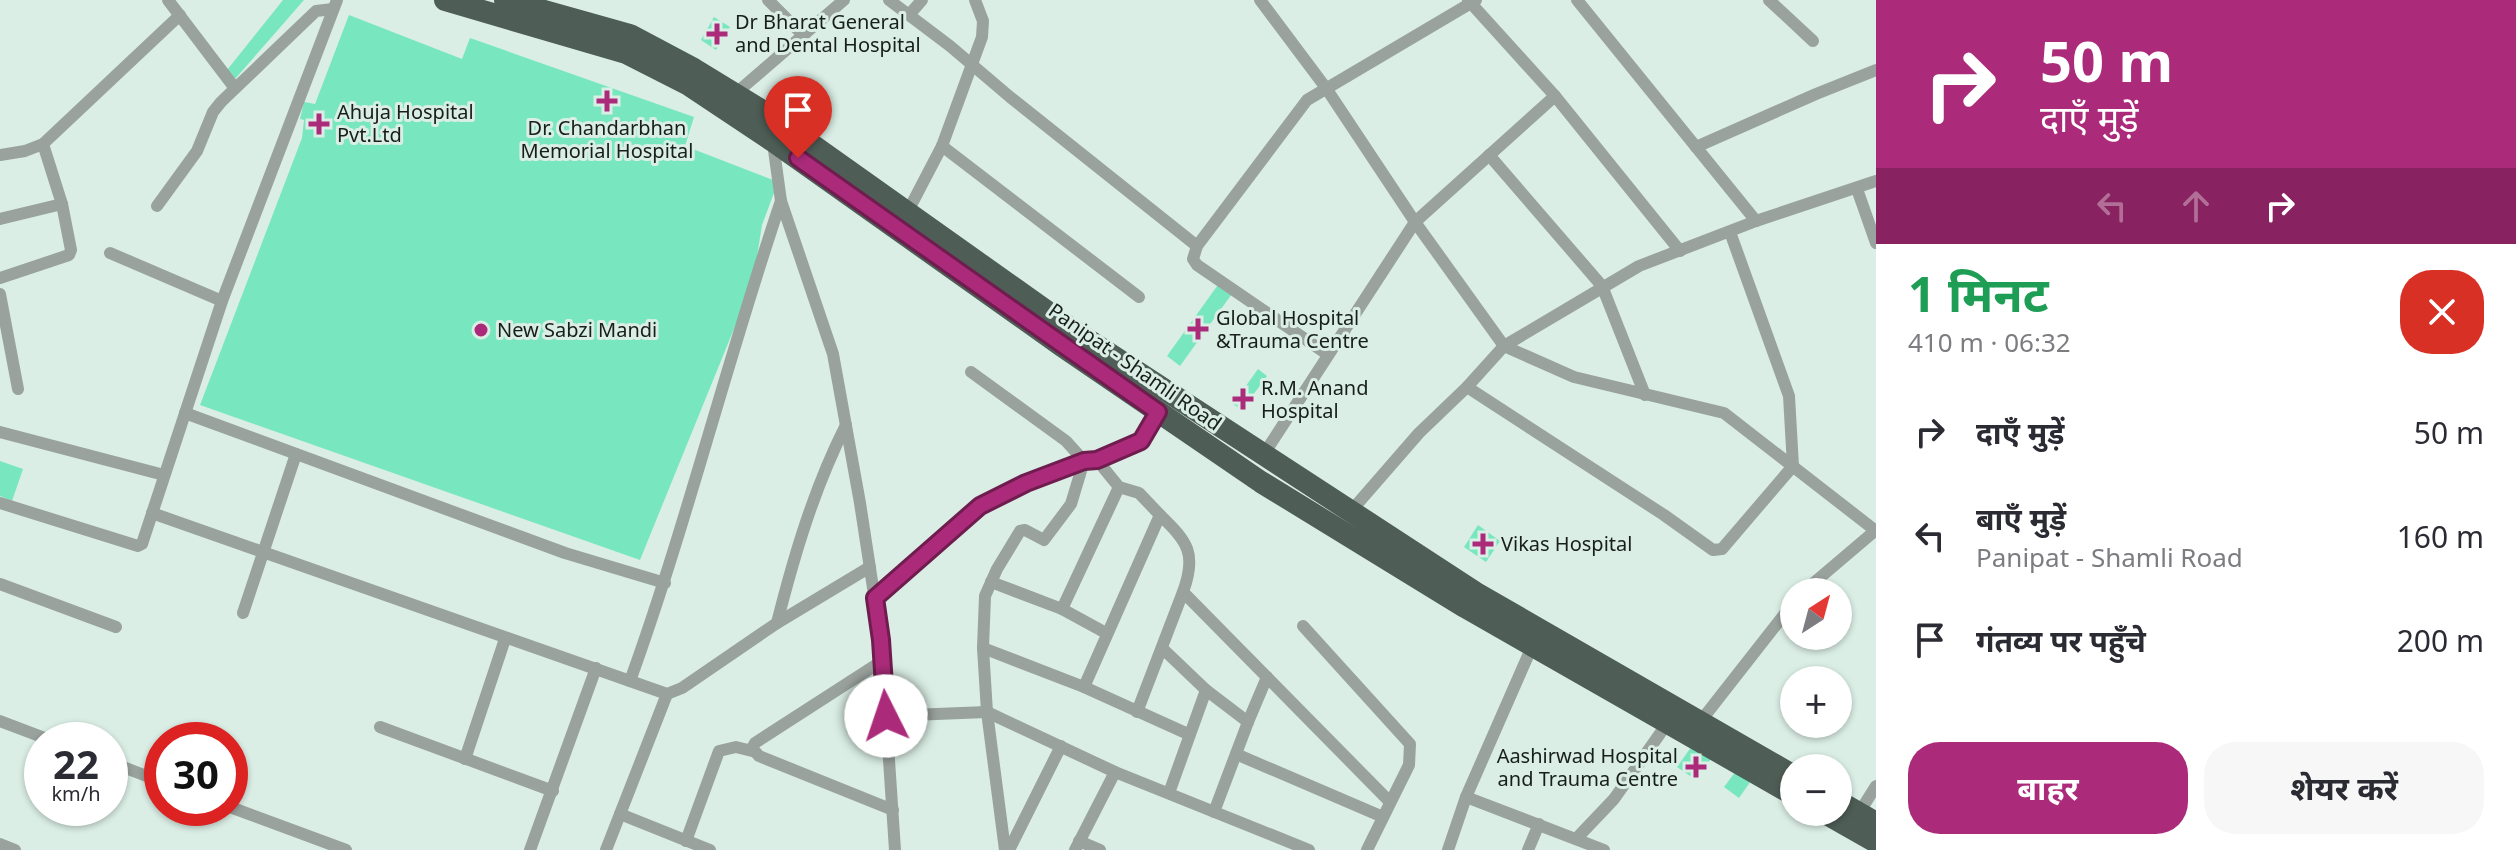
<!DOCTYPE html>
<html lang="hi">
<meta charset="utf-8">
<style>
:root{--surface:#fff;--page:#f7f7f7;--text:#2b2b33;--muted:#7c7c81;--accent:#ab2b7a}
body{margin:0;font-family:"Noto Sans","Noto Sans Devanagari",sans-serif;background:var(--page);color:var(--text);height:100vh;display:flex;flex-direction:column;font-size:30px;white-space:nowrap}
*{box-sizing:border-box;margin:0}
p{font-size:26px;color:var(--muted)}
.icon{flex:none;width:44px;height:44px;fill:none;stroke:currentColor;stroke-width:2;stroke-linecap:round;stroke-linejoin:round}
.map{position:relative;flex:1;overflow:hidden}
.details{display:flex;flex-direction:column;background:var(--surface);width:640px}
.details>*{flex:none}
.hud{background:#ab2b7a;color:#fff;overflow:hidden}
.needle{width:52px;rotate:36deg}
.tools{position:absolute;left:1780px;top:578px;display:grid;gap:16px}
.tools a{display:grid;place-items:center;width:72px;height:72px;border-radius:50%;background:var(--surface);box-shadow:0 2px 6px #0004;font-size:40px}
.speed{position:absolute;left:24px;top:722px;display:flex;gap:16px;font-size:40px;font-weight:700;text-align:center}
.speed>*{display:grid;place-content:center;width:104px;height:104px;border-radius:50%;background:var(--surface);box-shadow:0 2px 6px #0004;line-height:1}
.speed small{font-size:20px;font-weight:400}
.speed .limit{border:12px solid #d22;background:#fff;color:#111}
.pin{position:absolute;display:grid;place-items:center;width:68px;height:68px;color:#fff;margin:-82px -34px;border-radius:50% 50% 50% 0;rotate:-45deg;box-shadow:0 0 8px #0007}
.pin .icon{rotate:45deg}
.me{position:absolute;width:88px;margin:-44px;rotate:356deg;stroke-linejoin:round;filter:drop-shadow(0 0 6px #0008)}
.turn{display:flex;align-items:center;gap:28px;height:168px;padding:0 32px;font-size:36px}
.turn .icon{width:104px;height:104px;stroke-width:2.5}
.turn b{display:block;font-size:56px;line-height:68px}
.lanes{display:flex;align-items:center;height:76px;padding:0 32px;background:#0003;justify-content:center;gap:40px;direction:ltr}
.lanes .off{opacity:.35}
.round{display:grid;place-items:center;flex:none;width:84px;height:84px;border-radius:32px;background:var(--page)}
.overview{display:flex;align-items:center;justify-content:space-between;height:136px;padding:0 32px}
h1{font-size:48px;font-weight:700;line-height:60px;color:#1e9e55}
.cta{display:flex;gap:16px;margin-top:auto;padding:16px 32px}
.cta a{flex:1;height:92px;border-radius:32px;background:var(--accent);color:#fff;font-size:32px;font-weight:700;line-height:92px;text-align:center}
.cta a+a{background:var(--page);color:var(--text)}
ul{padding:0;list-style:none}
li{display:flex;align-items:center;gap:24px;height:104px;padding:0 32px}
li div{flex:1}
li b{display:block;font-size:30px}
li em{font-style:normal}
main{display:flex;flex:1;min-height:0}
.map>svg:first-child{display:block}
.building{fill:#78e7bf}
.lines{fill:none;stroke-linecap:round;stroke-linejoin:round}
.minor{stroke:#9aa29e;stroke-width:12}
.trunk{stroke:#4e5d56;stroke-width:22}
.route-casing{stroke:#6f1c4f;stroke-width:20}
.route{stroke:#ab2b7a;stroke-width:14}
.poi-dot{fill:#ab2b7a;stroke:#daeee5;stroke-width:3}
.labels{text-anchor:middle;stroke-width:6;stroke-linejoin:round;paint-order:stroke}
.poi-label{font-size:20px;fill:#171e1b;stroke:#daeee5;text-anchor:start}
.street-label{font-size:20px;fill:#171e1b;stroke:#daeee5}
</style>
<main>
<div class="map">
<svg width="1876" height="850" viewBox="0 0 1876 850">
<rect width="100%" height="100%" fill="#daeee5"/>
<!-- building -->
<g class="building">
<path d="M283,0H304L235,79L227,70Z"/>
<path d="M349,15L462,59L470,38L694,117L685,146L778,182L762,225L753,282L640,560L200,405L302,138L304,120L300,119L304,102L315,104Z"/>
<path d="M714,17L730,27L716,50L701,40Z"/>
<path d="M1220,282L1234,291L1180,366L1167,356Z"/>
<path d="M1258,369L1267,376L1242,410L1233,404Z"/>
<path d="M0,461L23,469L12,501L0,496Z"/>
<path d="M1478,525L1500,541L1486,562L1464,547Z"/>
<path d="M1694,743L1713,756L1696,780L1677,767Z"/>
<path d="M1739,767L1753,778L1739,798L1724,787Z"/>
</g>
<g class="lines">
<!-- minor -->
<g class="minor">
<path d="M168,0L234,87"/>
<path d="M768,0L804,36"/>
<path d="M889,0L950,46L1010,97L1197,246"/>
<path d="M1260,0L1326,88L1415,222L1504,346L1574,377L1724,413L1876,531"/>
<path d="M1468,0L1555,96L1680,251"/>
<path d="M1577,0L1756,221"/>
<path d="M1769,0L1813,41"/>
<path d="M909,15L922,0"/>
<path d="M735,94L844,0"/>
<path d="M773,143L781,201L833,354L860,503L881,640L895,850"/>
<path d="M942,146L1139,297"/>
<path d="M1696,147L1816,94L1876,70"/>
<path d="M0,155L25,151L43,144L180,15"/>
<path d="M1489,155L1602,286L1645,395"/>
<path d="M1857,189L1876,243"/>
<path d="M157,206L197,151L213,112L221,102L316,11L333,9"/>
<path d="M906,215L942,146L982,37L983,21L975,0"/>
<path d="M0,219L62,204"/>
<path d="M110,253L222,301"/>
<path d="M0,278L69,255L71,250L62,204L43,144"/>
<path d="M0,294L18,389"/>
<path d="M1327,354L1197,265L1193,259L1197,246L1307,100L1476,0"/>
<path d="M971,372L1066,441L1084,461L1071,504L1044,540L1025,530L1020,531L997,569L985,596L983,648L987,712L1005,850"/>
<path d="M1467,387L1664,515L1713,550L1722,549L1793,466L1789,396L1730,232"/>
<path d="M185,413L565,553L665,583"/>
<path d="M0,432L164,475"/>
<path d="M1262,457L1415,222L1555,96"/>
<path d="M0,503L138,546L142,544L222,301L337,0"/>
<path d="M1352,510L1419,433L1467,387L1504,346L1639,266L1756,221L1876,181"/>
<path d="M152,513L667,694L682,688L777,623L870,567"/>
<path d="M1160,515C1188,542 1197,554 1183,592"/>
<path d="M991,582L1062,609L1106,633"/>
<path d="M0,584L116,627"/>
<path d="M1803,592L1876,530"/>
<path d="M875,598L980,506L1026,483L1084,461L1097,460L1141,441L1158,412"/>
<path d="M1062,609L1119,487"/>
<path d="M243,613L296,454"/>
<path d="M777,623C794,556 814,488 846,425"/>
<path d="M1303,626L1410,744L1409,765L1367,850"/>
<path d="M983,648L1084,687L1188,734"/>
<path d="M1162,648L1206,690L1248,722"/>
<path d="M882,661L755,743L752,748L759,756L893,810"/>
<path d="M630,681C687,523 727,360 781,201"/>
<path d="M1084,687L1160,515L1139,493L1119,487L1097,460"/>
<path d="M1137,712L1183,592L1390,802"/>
<path d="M886,716L987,712L1115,772L1309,850"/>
<path d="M0,721L50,740"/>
<path d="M1700,722L1794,602"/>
<path d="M380,727L553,791"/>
<path d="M1236,754L1383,817"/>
<path d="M465,759L505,639"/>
<path d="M110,762L162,782"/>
<path d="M1169,793L1206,690"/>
<path d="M1466,797L1604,850"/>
<path d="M230,807L346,850"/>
<path d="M1214,812L1248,722L1267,677"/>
<path d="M1859,813L1876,786"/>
<path d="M620,814L710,850"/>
<path d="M1577,838L1614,799L1671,718"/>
<path d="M686,841L719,751L736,747L752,751"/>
<path d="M1079,841L1100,850"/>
<path d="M0,844L15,850"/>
<path d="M530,850L596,668"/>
<path d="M606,850L667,694"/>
<path d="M1009,850L1061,746"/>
<path d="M1075,850L1115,772"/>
<path d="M1448,850L1466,797L1534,642"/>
<path d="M1528,850L1539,824"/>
</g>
<!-- trunk -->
<g class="trunk">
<path d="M445,0L626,53L689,85L773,141L1062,346L1261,482L1465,607L1794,795"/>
<path d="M505,0L630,35L694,69L777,120L1073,330L1476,593L1794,776"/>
<path d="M1838,801L1876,823"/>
<path d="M1823,812L1876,842"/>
</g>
</g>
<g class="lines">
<!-- route casing -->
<g class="route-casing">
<path id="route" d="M798,158L1158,412L1141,441L1097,460L1084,461L1026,483L980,506L875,598L881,640L886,716"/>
</g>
<!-- route -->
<use href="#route" class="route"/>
</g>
<!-- markers -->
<g class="poi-dot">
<path d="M713 22h8v8h8v8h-8v8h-8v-8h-8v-8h8z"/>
<path d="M603 89h8v8h8v8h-8v8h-8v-8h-8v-8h8z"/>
<path d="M315 112h8v8h8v8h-8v8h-8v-8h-8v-8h8z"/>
<path d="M1194 317h8v8h8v8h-8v8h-8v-8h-8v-8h8z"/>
<circle cx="481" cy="330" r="8"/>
<path d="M1239 387h8v8h8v8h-8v8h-8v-8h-8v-8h8z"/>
<path d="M1479 532h8v8h8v8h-8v8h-8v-8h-8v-8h8z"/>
<path d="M1692 755h8v8h8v8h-8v8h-8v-8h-8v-8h8z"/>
</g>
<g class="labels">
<!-- poi labels -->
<g class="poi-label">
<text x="735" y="29">Dr Bharat General<tspan x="735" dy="23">and Dental Hospital</tspan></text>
<text x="337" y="119">Ahuja Hospital<tspan x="337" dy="23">Pvt.Ltd</tspan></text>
<text x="607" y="135" text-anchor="middle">Dr. Chandarbhan<tspan x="607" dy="23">Memorial Hospital</tspan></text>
<text x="1216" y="325">Global Hospital<tspan x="1216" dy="23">&amp;Trauma Centre</tspan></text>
<text x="497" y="337">New Sabzi Mandi</text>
<text x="1261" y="395">R.M. Anand<tspan x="1261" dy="23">Hospital</tspan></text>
<text x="1501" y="551">Vikas Hospital</text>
<text x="1678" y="763" text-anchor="end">Aashirwad Hospital<tspan x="1678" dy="23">and Trauma Centre</tspan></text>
</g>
<!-- street labels -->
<g class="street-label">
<text transform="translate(1135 367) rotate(35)" y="7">Panipat - Shamli Road</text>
</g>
</g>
</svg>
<div class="tools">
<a><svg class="needle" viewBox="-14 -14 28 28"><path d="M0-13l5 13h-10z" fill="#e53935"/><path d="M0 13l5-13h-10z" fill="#7c7c81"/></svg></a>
<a>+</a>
<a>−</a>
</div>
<div class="speed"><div>22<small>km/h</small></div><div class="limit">30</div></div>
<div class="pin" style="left:798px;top:158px;background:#d93025"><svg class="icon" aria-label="arrive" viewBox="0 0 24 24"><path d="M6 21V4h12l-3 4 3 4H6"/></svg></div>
<svg class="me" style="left:886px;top:716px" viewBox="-20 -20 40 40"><circle r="19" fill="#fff"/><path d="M0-13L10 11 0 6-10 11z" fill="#ab2b7a"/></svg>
</div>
<section class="details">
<div class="hud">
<div class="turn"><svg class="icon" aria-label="right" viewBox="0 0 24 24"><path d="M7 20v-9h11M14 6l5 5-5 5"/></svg><div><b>50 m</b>दाएँ मुड़ें</div></div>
<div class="lanes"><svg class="icon off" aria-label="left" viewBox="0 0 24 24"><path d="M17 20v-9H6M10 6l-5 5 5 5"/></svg><svg class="icon off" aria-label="ahead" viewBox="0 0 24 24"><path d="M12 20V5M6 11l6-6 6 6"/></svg><svg class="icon" aria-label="right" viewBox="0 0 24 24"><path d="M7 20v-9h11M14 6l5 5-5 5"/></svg></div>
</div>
<div class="overview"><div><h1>1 मिनट</h1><p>410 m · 06:32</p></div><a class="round" style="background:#d93025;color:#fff"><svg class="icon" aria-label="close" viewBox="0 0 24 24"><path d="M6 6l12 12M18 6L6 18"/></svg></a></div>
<ul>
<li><svg class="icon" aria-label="right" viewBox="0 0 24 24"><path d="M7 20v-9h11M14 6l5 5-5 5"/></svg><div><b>दाएँ मुड़ें</b></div><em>50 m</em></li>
<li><svg class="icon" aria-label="left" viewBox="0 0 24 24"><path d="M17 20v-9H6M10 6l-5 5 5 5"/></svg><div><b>बाएँ मुड़ें</b><p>Panipat - Shamli Road</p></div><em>160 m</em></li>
<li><svg class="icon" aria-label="arrive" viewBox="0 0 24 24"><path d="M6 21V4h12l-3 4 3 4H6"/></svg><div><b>गंतव्य पर पहुँचे</b></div><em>200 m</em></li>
</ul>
<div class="cta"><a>बाहर</a><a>शेयर करें</a></div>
</section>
</main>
